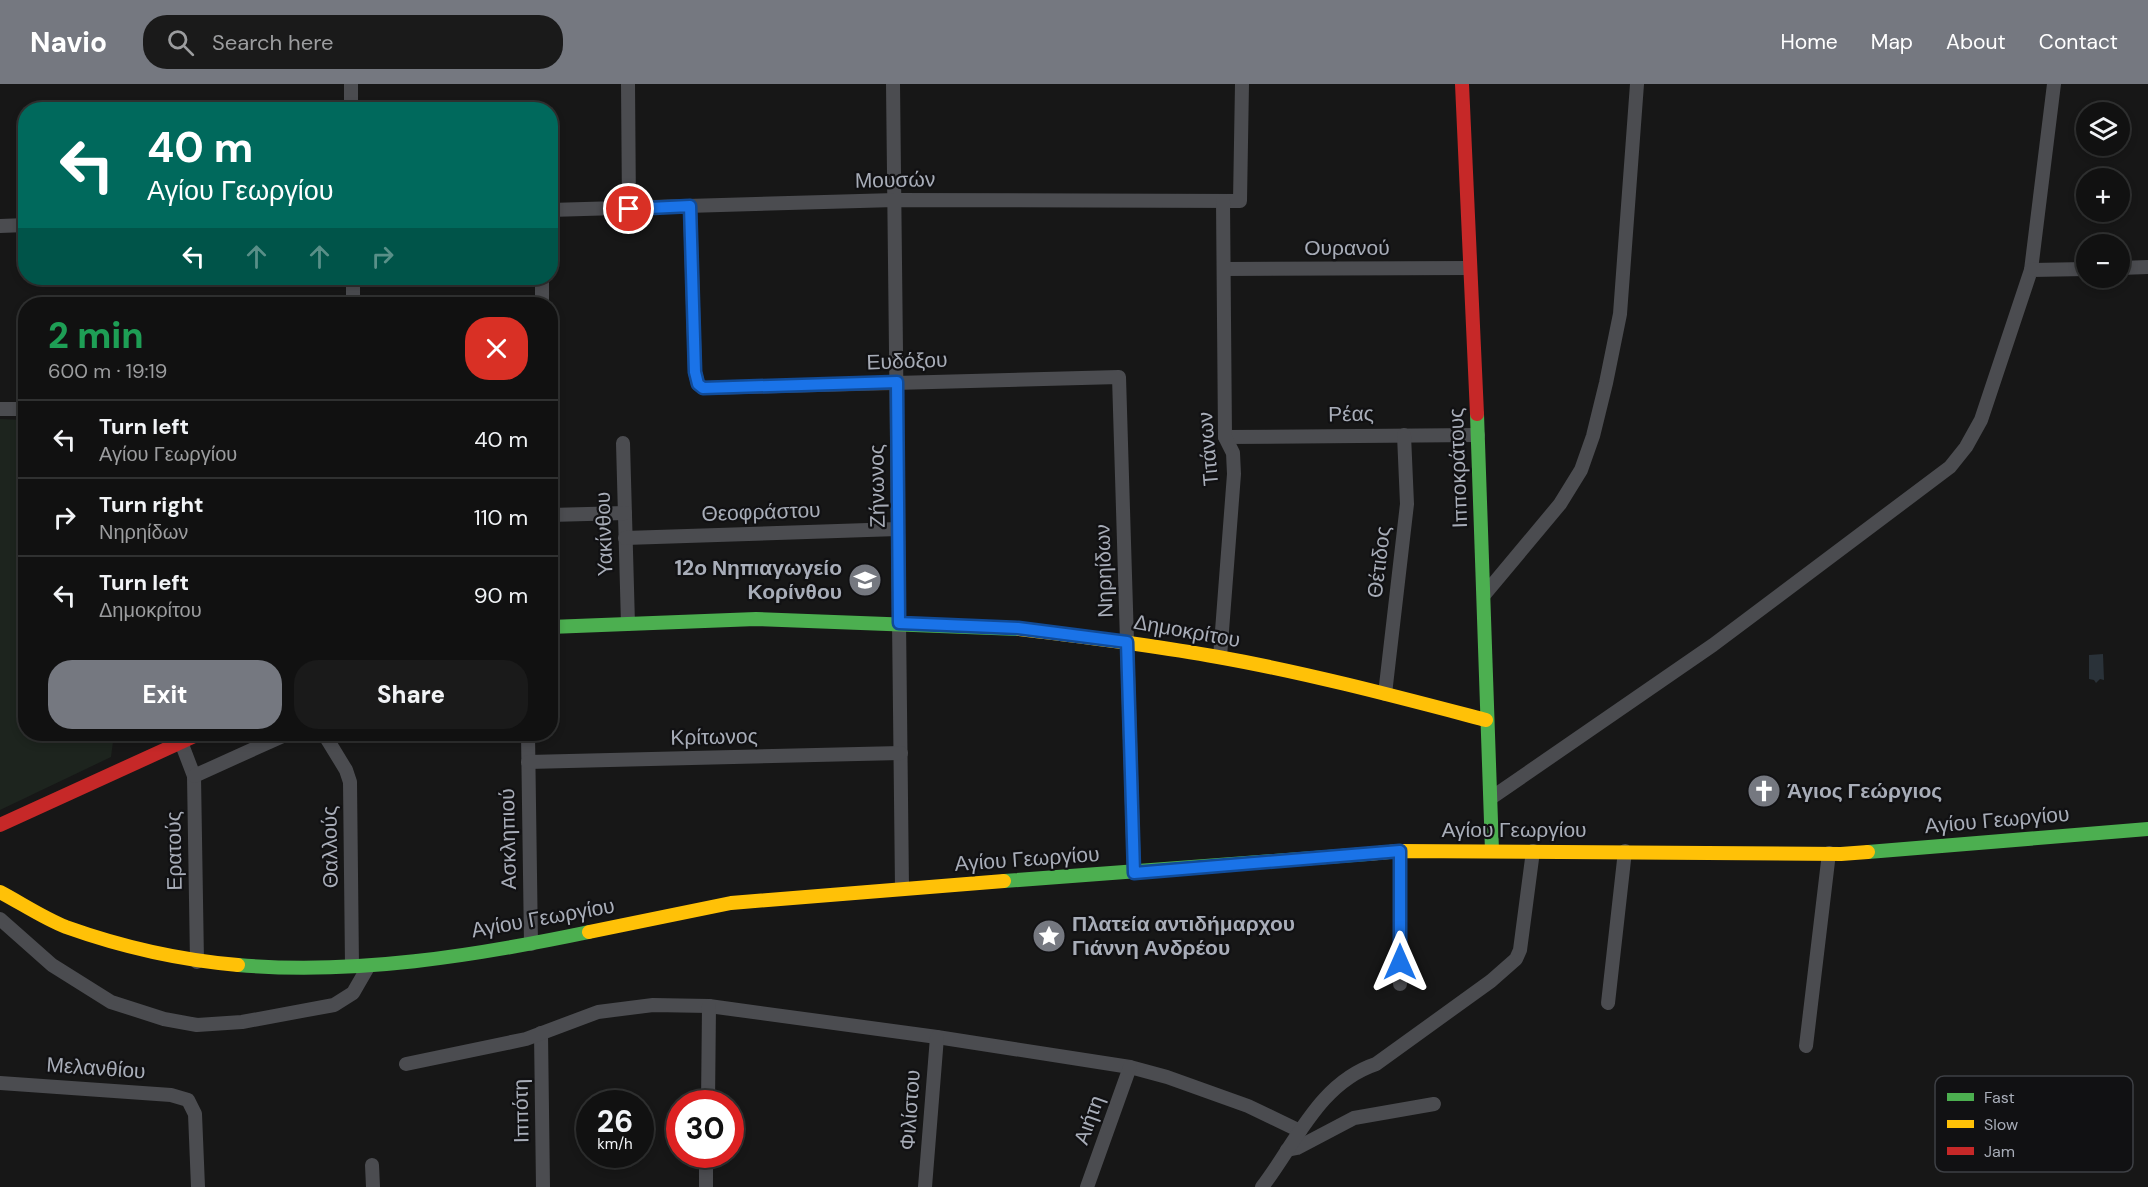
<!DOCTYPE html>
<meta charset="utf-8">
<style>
:root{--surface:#111;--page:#1a1a1a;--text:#f1f3f6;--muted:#9c9d9f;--line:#303131;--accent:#757880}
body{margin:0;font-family:"DM Sans",sans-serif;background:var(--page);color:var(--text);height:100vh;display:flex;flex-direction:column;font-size:22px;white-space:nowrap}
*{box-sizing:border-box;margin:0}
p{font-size:20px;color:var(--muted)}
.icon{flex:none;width:33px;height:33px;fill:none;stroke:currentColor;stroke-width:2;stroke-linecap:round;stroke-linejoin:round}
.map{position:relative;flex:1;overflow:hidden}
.panel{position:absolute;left:18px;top:213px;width:540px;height:444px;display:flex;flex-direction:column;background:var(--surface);border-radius:24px;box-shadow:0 3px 9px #0003,0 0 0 2px var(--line)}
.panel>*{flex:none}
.hud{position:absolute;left:18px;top:18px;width:540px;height:183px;border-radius:24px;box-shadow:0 3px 9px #0003,0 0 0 2px var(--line);background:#00695c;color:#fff;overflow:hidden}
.controls{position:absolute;left:2076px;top:18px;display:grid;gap:12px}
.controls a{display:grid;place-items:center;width:54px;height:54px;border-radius:50%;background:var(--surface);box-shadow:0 3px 9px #0003,0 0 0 2px var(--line);font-size:30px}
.speed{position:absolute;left:576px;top:1006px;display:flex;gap:12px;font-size:30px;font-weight:700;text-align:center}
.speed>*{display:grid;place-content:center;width:78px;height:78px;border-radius:50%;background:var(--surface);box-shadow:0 3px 9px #0003,0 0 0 2px var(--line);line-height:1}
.speed small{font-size:15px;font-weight:400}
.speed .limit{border:9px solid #d22;background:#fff;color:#111}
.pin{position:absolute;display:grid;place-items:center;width:51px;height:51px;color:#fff;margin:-26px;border:3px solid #fff;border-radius:50%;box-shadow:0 2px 6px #0007}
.me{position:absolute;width:66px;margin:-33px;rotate:0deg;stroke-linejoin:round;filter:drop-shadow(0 0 4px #0008)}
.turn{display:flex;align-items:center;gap:21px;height:126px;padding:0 30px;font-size:27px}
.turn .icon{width:78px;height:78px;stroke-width:2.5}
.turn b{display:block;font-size:42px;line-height:51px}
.lanes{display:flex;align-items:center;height:57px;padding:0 30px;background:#0003;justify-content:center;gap:30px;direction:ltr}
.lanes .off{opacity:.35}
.round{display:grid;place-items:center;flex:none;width:63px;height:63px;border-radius:24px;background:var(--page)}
.summary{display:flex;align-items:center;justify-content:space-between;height:102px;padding:0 30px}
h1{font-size:36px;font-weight:800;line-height:45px;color:#1e9e55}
.cta{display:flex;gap:12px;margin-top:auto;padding:12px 30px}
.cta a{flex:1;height:69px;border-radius:24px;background:var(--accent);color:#fff;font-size:24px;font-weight:800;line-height:69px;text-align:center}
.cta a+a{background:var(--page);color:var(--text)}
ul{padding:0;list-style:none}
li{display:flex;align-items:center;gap:18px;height:78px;padding:0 30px;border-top:2px solid var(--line)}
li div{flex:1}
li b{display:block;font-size:22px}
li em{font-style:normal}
header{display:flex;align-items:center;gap:36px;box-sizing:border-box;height:84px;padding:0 30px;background:var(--accent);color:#fff}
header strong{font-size:28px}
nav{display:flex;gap:33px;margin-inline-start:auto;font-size:21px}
.search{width:420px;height:54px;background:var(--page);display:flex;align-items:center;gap:15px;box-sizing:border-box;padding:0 21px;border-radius:24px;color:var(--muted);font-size:22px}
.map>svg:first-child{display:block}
.green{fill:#1d241e}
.water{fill:#2a3239}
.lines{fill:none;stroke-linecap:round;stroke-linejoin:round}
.street{stroke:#4b4c50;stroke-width:14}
.fast{stroke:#4caf50;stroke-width:14}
.slow{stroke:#ffc107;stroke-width:14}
.jam{stroke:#c62828;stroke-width:14}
.route-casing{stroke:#114b97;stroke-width:15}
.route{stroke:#1a73e8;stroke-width:10}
.labels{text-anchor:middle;stroke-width:4.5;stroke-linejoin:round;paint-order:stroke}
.street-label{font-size:21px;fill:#a8adb8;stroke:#111113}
.poi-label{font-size:21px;font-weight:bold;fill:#a8adb8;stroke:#111113;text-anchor:start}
.key{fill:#111113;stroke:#3e4045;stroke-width:1.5}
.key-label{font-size:16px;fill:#a8adb8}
</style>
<header>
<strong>Navio</strong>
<div class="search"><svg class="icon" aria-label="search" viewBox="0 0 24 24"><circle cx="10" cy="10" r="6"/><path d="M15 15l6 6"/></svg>Search here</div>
<nav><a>Home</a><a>Map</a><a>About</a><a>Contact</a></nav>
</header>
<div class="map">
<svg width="2148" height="1103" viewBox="0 0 2148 1103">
<rect width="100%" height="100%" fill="#171717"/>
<!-- green -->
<path class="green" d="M0,335L25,336L26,650H114L111,673L0,726Z"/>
<!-- water -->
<path class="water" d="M2103,570L2104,596L2100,595L2096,599L2094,596L2089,595V571Z"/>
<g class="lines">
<!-- street -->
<g class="street">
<path d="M351,0V26"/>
<path d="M628,0L629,125"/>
<path d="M893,0L902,804"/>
<path d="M690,122L695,288L698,300L703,304L1119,293L1134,789"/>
<path d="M550,126L895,116L1240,117L1242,0"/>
<path d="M0,142L26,141"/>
<path d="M2120,184L2148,183"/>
<path d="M1224,185L1470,184"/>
<path d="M2031,186L2054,0"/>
<path d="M353,194V220"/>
<path d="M542,220V194"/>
<path d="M0,325H26"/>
<path d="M1225,353L1478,351"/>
<path d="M623,359L628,540"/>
<path d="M550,431L625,429"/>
<path d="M625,454L898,445"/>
<path d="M1484,511L1560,420L1581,386L1593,352L1606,299L1620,230L1637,0"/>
<path d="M1220,573L1234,390L1233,369L1225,353L1223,117"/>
<path d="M1385,610L1407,420L1404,351"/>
<path d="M324,650L346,686L350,698L352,882"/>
<path d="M528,650L531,860"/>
<path d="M181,658L194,692L197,878"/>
<path d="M528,678L901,669"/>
<path d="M194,692L287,650"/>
<path d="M1491,714L1713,561L1950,383L1966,363L1981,336L2031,186L2086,185"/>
<path d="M1400,767V900"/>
<path d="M0,835L52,881L111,918L164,935L197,941L242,938L334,921L353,909L368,883"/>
<path d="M1608,919L1625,767"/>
<path d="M541,949L543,1103"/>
<path d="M1806,962L1829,769"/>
<path d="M406,980L526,955L598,928L653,921L709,922L937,953L1130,983L1167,993L1248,1022L1300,1047"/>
<path d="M0,999L171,1011L188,1016L195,1030L198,1103"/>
<path d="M708,1020L709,922"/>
<path d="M1287,1066L1297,1064L1354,1034L1434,1020"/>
<path d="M372,1081L373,1103"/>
<path d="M706,1103V1071"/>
<path d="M925,1103L937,953"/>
<path d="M1087,1103L1130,983"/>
<path d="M1262,1103C1296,1059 1319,999 1376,980L1491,897L1516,875L1520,866L1533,767"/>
</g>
<!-- fast -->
<g class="fast">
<path d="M1477,330L1492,767"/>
<path d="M550,543L756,535L1019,545"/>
<path d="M1868,768L2148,745"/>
<path d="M1004,797L1367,770"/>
<path d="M238,881C355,891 474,872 589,848"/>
</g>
<!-- slow -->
<g class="slow">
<path d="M1019,545C1086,553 1152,561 1218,573C1308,589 1398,613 1486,636"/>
<path d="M1367,770L1400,767L1841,770L1868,768"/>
<path d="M0,808C21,819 43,834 66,843C122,863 179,876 238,881"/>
<path d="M589,848L731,819L1004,797"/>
</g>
<!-- jam -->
<g class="jam">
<path d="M1462,0L1477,330"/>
<path d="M0,741L199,650"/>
</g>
</g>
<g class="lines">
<!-- route casing -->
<g class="route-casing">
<path id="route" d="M629,125L690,122L695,288L698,300L703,304L897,298L899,539L1018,544L1127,558L1134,789L1400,767V878"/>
</g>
<!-- route -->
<use href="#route" class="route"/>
</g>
<!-- icons -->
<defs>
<g id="school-disc" transform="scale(1.725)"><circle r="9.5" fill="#757880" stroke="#111113"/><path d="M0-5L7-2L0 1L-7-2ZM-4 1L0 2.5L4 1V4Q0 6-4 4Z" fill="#fff"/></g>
<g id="church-disc" transform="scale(1.725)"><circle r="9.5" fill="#757880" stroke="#111113"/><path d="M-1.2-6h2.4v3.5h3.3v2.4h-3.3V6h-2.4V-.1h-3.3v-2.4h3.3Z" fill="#fff"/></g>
<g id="sight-disc" transform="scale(1.725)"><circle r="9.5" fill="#757880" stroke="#111113"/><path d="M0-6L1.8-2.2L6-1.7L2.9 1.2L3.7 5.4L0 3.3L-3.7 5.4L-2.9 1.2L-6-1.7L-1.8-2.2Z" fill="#fff"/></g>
</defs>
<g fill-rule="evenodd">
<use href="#school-disc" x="865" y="496"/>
<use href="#church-disc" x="1764" y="707"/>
<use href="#sight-disc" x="1049" y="852"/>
</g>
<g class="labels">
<!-- street labels -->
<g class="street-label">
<text transform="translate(895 96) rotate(-1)" y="7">Μουσών</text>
<text x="1347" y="171">Ουρανού</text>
<text transform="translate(907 277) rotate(-2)" y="7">Ευδόξου</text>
<text transform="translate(1351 330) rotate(-1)" y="7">Ρέας</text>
<text transform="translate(1208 365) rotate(-95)" y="7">Τιτάνων</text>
<text transform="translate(1458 384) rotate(-92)" y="7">Ιπποκράτους</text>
<text transform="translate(877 402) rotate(-91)" y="7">Ζήνωνος</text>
<text transform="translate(761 428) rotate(-2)" y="7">Θεοφράστου</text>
<text transform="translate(604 450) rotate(-92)" y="7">Υακίνθου</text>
<text transform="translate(1379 478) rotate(-83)" y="7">Θέτιδος</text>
<text transform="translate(1104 487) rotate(-92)" y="7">Νηρηίδων</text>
<text transform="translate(1187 547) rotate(10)" y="7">Δημοκρίτου</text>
<text transform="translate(714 653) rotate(-1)" y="7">Κρίτωνος</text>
<text transform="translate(1997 736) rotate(-5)" y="7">Αγίου Γεωργίου</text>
<text x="1514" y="753">Αγίου Γεωργίου</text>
<text transform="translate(508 755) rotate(-91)" y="7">Ασκληπιού</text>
<text transform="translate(330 763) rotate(-91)" y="7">Θαλλούς</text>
<text transform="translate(174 767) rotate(-91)" y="7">Ερατούς</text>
<text transform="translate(1027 775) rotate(-4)" y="7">Αγίου Γεωργίου</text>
<text transform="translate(543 834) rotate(-10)" y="7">Αγίου Γεωργίου</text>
<text transform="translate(96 984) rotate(4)" y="7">Μελανθίου</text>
<text transform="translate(910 1026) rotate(-86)" y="7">Φιλίστου</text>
<text transform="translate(521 1027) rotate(-91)" y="7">Ιππότη</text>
<text transform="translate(1089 1036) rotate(-70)" y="7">Αιήτη</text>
</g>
<!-- poi labels -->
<g class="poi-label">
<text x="842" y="491" text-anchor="end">12ο Νηπιαγωγείο<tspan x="842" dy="24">Κορίνθου</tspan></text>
<text x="1787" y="714">Άγιος Γεώργιος</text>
<text x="1072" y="847">Πλατεία αντιδήμαρχου<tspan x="1072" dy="24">Γιάννη Ανδρέου</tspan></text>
</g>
</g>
<!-- legend -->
<rect x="1935" y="992" width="198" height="96" rx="9" class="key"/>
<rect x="1947" y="1009" width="27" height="8" fill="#4caf50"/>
<rect x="1947" y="1036" width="27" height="8" fill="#ffc107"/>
<rect x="1947" y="1063" width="27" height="8" fill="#c62828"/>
<g class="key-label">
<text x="1984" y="1019">Fast</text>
<text x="1984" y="1046">Slow</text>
<text x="1984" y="1073">Jam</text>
</g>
</svg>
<div class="controls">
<a><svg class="icon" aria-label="layers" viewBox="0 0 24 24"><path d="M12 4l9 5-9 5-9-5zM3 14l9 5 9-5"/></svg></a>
<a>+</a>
<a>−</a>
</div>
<div class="speed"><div>26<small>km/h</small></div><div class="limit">30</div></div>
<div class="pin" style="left:629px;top:125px;background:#d93025"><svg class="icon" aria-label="arrive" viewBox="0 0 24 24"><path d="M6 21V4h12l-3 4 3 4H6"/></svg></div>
<svg class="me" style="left:1400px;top:878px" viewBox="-20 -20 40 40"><path d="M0-17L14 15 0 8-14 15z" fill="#1a73e8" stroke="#fff" stroke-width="4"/></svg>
<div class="hud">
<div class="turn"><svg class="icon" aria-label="left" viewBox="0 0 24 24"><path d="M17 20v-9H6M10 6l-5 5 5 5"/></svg><div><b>40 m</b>Αγίου Γεωργίου</div></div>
<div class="lanes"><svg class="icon" aria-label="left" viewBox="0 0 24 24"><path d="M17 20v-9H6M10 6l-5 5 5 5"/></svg><svg class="icon off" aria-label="ahead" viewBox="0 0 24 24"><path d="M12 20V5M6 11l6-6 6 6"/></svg><svg class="icon off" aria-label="ahead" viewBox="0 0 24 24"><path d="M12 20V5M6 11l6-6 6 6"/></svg><svg class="icon off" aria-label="right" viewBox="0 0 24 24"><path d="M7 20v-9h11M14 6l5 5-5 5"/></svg></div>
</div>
<section class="panel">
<div class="summary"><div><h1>2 min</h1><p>600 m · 19:19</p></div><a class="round" style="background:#d93025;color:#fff"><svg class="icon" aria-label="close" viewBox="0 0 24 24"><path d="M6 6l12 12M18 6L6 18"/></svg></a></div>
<ul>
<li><svg class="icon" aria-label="left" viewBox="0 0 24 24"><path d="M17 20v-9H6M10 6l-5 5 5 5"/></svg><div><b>Turn left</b><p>Αγίου Γεωργίου</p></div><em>40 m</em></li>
<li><svg class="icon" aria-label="right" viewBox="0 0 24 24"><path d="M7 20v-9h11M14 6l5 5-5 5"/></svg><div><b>Turn right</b><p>Νηρηίδων</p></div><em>110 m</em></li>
<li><svg class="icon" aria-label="left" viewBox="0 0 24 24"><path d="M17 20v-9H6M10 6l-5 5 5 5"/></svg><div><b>Turn left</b><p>Δημοκρίτου</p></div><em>90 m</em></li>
</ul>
<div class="cta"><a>Exit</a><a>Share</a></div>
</section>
</div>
